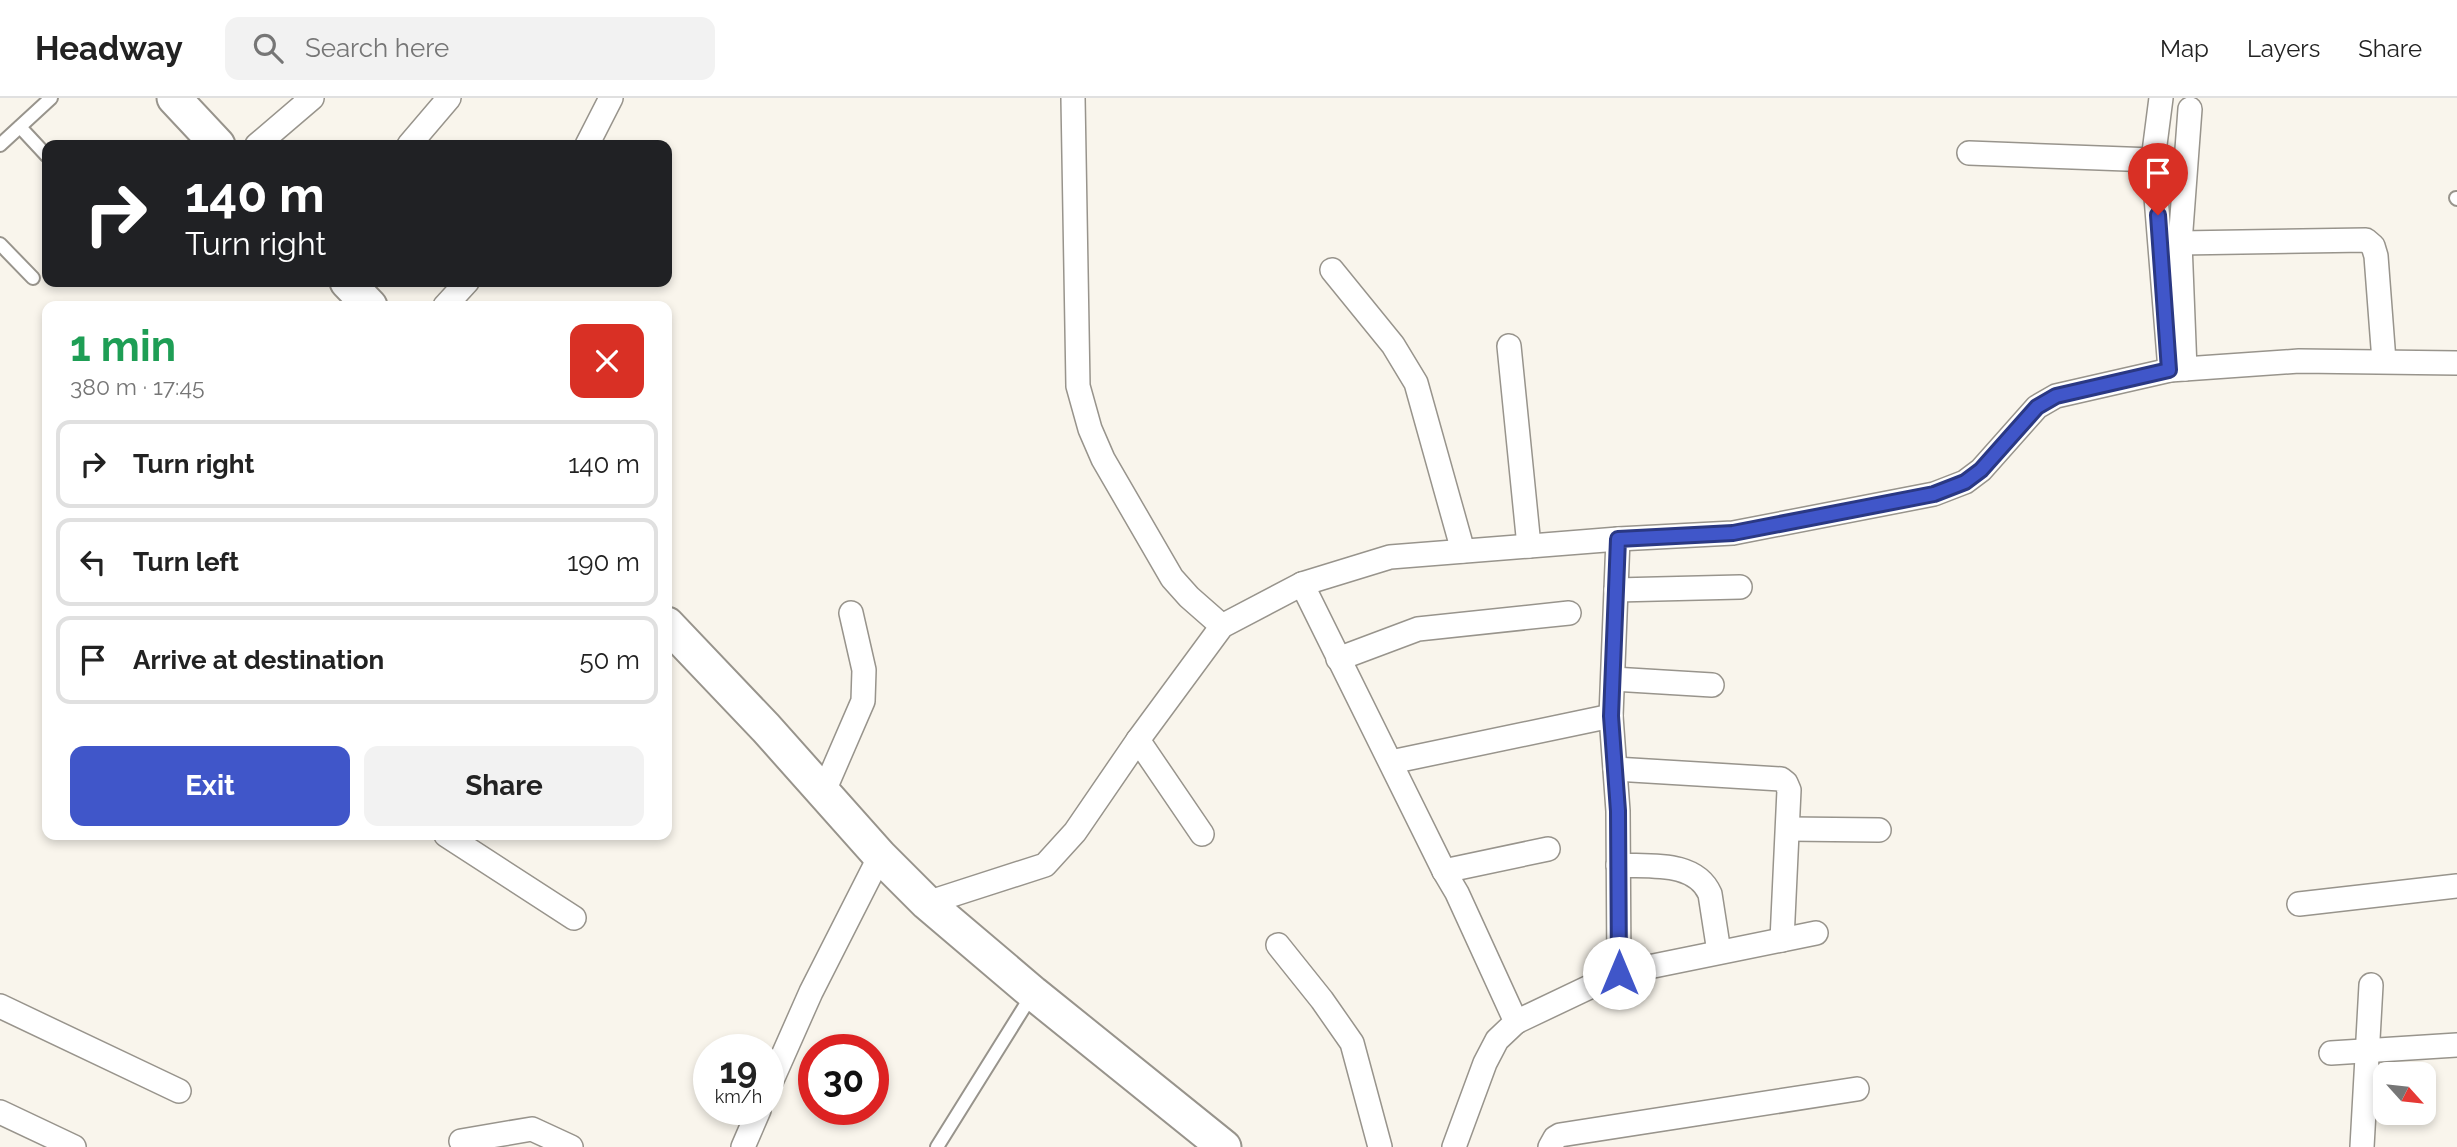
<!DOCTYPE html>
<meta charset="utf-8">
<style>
:root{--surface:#fff;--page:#f2f2f2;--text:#222;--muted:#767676;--line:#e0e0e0;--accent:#4056c9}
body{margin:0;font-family:Raleway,sans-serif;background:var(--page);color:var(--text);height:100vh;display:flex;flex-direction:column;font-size:26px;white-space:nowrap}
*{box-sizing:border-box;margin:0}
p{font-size:23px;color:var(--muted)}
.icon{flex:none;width:38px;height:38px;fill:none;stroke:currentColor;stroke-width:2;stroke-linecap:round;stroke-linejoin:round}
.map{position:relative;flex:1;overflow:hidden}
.side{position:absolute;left:42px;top:203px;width:630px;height:539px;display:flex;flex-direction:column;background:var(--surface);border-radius:14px;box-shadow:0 4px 10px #0003}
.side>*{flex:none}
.guide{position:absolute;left:42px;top:42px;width:630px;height:147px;border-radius:14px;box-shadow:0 4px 10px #0003;background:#202124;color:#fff;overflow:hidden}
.needle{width:46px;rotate:117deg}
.controls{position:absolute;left:2373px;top:964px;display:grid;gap:14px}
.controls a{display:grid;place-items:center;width:63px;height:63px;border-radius:14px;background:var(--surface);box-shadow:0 4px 10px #0003;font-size:35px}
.speed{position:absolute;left:693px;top:936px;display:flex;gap:14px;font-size:35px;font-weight:700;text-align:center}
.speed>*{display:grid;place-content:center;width:91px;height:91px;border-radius:50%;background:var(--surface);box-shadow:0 4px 10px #0003;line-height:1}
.speed small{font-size:18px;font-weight:400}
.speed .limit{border:10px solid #d22;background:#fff;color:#111}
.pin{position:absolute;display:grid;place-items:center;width:60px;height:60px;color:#fff;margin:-72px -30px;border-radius:50% 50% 50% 0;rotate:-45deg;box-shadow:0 0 7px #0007}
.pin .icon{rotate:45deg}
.me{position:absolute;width:77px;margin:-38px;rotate:0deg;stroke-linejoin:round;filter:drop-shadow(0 0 5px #0008)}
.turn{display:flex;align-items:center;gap:24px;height:147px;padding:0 28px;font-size:32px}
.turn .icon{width:91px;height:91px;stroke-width:2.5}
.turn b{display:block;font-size:49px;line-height:60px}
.round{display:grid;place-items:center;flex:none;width:74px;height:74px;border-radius:14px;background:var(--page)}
.head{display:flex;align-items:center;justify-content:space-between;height:119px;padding:0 28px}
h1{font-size:42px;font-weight:700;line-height:52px;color:#1e9e55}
.cta{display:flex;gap:14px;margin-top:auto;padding:14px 28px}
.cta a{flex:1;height:80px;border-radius:14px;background:var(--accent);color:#fff;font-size:28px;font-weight:700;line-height:80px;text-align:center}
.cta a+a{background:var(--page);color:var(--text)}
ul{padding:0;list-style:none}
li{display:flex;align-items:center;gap:21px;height:88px;margin:0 14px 10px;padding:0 14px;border:4px solid var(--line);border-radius:14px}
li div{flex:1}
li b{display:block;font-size:26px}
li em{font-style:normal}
header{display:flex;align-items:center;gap:42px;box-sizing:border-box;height:98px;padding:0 35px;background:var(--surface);border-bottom:2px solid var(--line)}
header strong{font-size:33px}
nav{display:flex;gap:38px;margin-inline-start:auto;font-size:24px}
.search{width:490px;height:63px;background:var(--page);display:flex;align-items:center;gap:18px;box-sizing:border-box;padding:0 24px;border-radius:14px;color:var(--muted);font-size:26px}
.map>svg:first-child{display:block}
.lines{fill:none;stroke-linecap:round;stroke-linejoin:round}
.service-casing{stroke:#98948c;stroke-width:16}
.minor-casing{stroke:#98948c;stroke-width:26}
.secondary-casing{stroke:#98948c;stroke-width:37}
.service{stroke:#fff;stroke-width:12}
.minor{stroke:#fff;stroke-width:23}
.secondary{stroke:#fff;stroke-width:33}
.route-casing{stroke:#2a3883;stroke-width:18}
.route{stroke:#4056c9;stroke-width:12}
</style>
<header>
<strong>Headway</strong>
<div class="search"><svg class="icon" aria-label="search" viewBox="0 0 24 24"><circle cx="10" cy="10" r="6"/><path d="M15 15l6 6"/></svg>Search here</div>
<nav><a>Map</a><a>Layers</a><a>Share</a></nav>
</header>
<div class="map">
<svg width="2457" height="1049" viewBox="0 0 2457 1049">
<rect width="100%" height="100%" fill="#f9f5ec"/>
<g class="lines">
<!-- service casing -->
<g class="service-casing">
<g id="service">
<path d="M20,29L47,58"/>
<path d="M0,47L51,0"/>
<path d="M2456,100L2457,101"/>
<path d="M0,146L33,180"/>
<path d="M937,1049L1033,895"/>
</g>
</g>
<!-- minor casing -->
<g class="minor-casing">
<g id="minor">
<path d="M1073,0L1078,288L1090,331L1103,361L1172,480L1189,499L1222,528"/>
<path d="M2161,0L2153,62L2170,272"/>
<path d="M257,47L312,0"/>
<path d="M409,47L449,0"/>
<path d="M587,47L611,0"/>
<path d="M1969,55L2153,62"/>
<path d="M2180,145L2366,142L2373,148L2376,158L2384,263"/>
<path d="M1332,172L1393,247L1416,285L1463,453"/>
<path d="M445,208L467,184"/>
<path d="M1509,248L1529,448"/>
<path d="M2185,271L2180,145L2190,11"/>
<path d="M1618,441L1611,618L1618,713L1619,875"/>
<path d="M1302,486L1444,773L1457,795L1516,924L1497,942L1485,965L1454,1049"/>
<path d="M1616,492L1740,489"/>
<path d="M1338,561L1418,531L1569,515"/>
<path d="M1613,581L1712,587"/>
<path d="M1138,642L1202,736"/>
<path d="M1391,664L1611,618"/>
<path d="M1615,671L1781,681L1786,685L1789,692L1782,842"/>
<path d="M824,693L863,603L864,572L851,515"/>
<path d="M1788,731L1879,732"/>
<path d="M446,737L574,820"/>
<path d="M1618,767C1649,769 1695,762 1710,796L1719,854"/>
<path d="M1444,773L1548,751"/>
<path d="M927,805L1045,767L1075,734L1138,642L1222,528L1302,486L1390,459L1618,441L1733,435L1934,396L1965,384L1981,372L2037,309L2056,298L2170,272L2299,263L2457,265"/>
<path d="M2299,806L2457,788"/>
<path d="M1278,847L1322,902L1352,945L1380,1049"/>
<path d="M0,908L179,993"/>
<path d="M1516,924L1619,875L1816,835"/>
<path d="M2331,955L2457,947"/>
<path d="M768,991L811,894L880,758"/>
<path d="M0,1014L74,1049"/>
<path d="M461,1043L532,1031L571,1049"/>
<path d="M743,1049L759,1012"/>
<path d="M1550,1049L1555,1040L1560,1037L1857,991"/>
<path d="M2362,1049L2371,887"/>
</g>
</g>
<!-- secondary casing -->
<g class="secondary-casing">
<g id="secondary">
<path d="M174,0L218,47"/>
<path d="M347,184L370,208"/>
<path d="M667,526L766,630L880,758L927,805L1033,895L1224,1049"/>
</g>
</g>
<!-- service -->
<use href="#service" class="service"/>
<!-- minor -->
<use href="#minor" class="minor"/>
<!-- secondary -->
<use href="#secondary" class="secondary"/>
</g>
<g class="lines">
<!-- route casing -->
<g class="route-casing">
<path id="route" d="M1619,875L1618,713L1611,618L1618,441L1733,435L1934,396L1965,384L1981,372L2037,309L2056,298L2169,272L2158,117"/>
</g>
<!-- route -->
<use href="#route" class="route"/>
</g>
</svg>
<div class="controls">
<a><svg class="needle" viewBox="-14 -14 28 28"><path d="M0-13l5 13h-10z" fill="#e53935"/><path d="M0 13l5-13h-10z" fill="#767676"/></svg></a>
</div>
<div class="speed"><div>19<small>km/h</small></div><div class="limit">30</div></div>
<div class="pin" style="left:2158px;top:117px;background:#d93025"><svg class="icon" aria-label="arrive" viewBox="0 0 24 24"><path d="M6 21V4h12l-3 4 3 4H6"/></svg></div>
<svg class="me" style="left:1619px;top:875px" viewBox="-20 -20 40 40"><circle r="19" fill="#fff"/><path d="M0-13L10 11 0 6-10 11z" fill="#4056c9"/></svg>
<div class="guide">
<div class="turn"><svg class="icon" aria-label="right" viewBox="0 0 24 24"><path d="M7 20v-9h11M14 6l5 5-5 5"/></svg><div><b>140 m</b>Turn right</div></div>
</div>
<section class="side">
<div class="head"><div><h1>1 min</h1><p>380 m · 17:45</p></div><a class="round" style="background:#d93025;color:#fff"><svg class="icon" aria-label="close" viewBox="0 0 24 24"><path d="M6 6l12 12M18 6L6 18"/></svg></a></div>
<ul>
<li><svg class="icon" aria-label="right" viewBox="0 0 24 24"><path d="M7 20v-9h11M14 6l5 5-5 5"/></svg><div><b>Turn right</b></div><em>140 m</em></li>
<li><svg class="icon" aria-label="left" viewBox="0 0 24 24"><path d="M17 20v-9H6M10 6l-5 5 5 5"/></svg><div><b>Turn left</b></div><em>190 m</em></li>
<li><svg class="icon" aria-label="arrive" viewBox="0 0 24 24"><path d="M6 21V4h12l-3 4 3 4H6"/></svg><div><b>Arrive at destination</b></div><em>50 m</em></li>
</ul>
<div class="cta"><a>Exit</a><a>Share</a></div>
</section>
</div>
